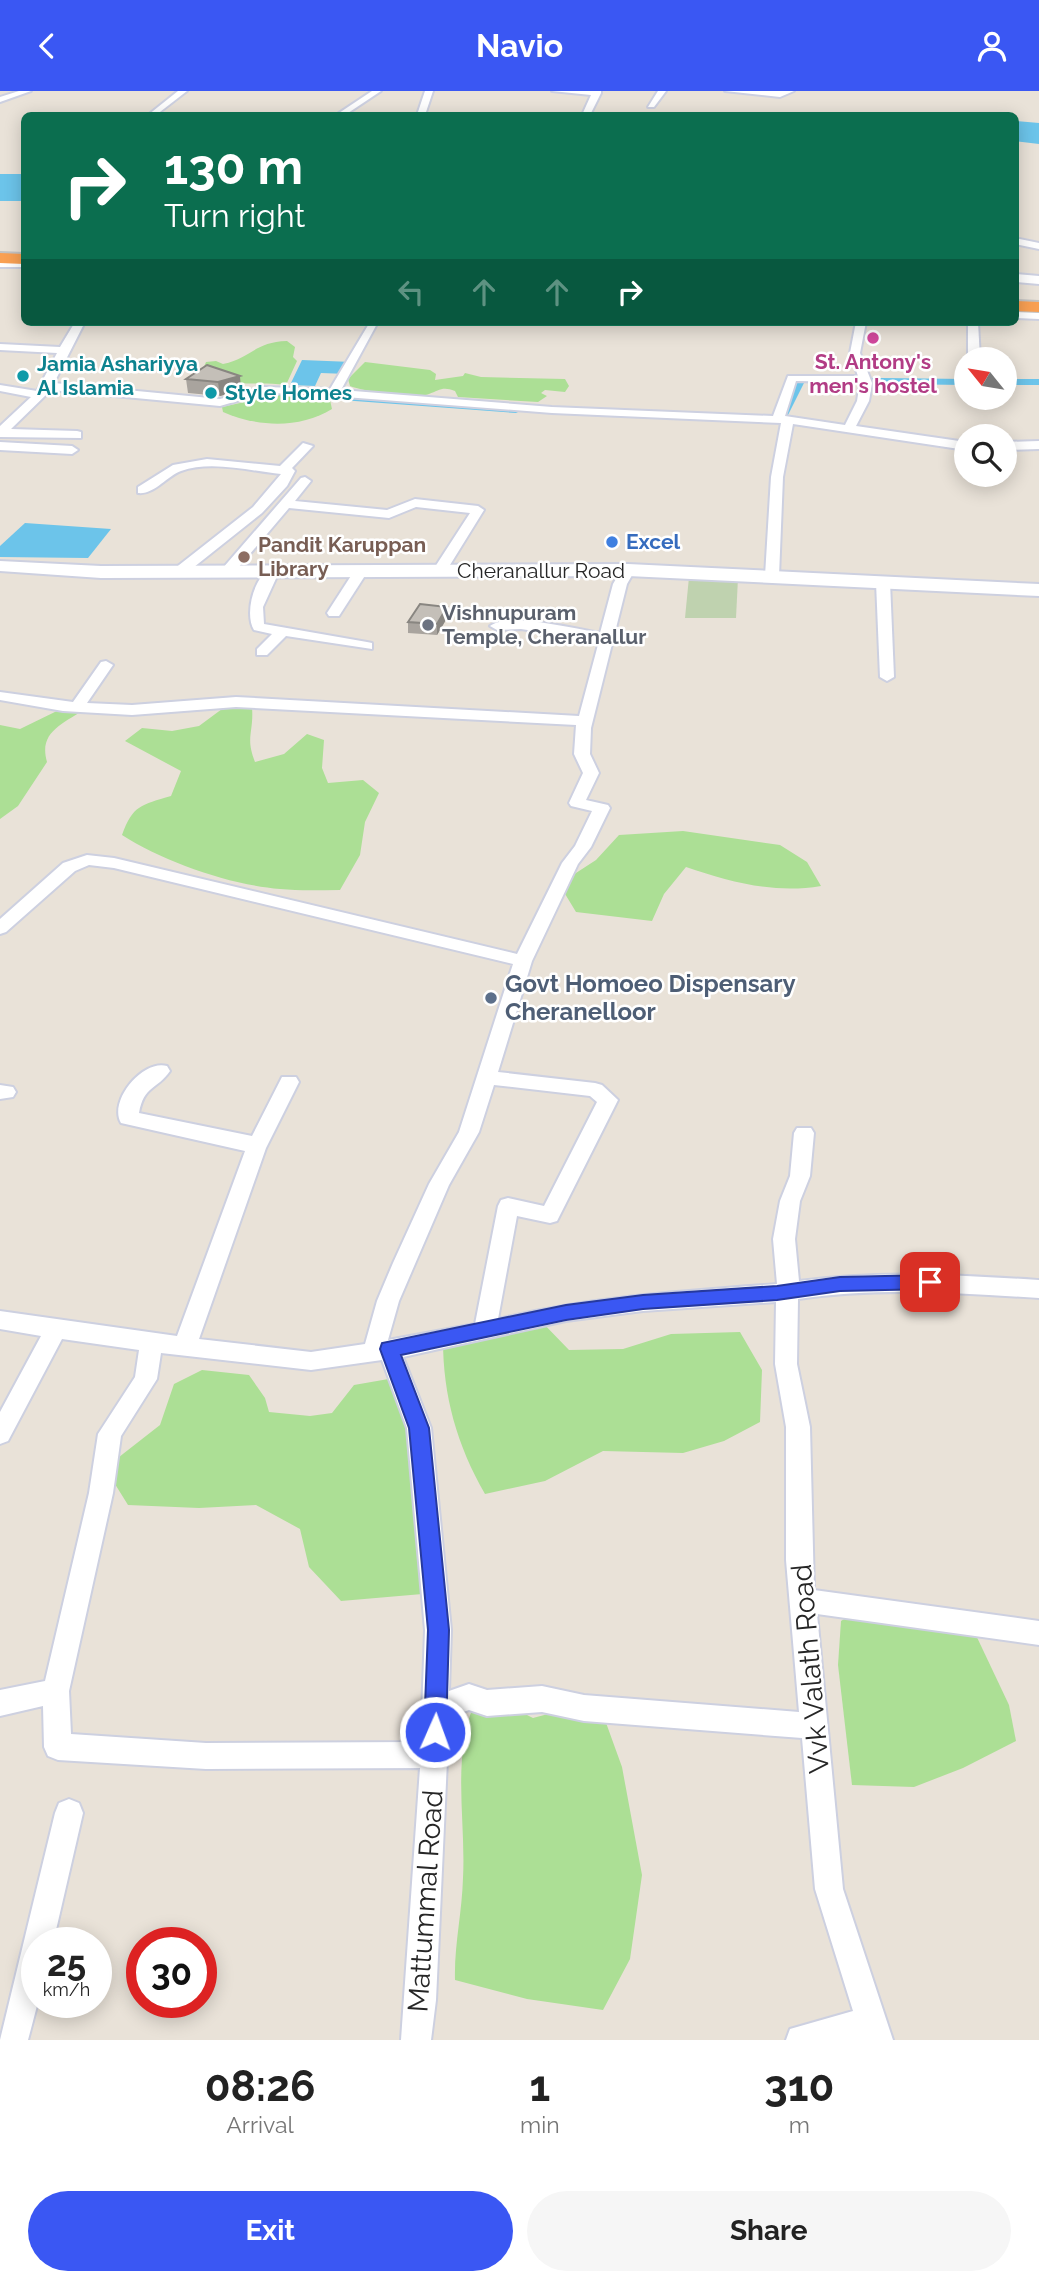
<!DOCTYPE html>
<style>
:root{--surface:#fff;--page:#f6f6f6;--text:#222;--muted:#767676;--accent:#3a57f3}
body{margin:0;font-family:Raleway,sans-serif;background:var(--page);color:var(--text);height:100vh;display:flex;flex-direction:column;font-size:26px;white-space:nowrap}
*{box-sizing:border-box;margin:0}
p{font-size:23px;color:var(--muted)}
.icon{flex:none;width:38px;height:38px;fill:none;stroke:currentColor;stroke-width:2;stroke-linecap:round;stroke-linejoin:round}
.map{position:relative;height:1949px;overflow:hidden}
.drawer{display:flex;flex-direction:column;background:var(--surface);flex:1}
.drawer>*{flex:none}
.hud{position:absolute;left:21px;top:21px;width:998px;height:214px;border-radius:10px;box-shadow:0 4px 18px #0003;background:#0b6e4f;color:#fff;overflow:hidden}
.needle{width:46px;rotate:300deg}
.buttons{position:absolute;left:954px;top:256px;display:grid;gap:14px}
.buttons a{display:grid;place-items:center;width:63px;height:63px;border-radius:50%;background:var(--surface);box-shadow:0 4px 18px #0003;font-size:35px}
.speed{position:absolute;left:21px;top:1836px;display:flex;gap:14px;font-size:35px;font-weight:700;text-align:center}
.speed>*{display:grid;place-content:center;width:91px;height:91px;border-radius:50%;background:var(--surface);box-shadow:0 4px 18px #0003;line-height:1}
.speed small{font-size:18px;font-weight:400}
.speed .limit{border:10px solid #d22;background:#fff;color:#111}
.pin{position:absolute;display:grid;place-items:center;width:60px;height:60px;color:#fff;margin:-30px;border-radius:14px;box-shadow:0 4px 10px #0006}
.me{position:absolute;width:77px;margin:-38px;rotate:2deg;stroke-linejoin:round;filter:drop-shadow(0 0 5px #0008)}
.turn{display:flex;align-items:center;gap:24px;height:147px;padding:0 28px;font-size:32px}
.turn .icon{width:91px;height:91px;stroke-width:2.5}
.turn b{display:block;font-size:49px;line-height:60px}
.lanes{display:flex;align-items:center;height:66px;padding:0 28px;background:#0003;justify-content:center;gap:35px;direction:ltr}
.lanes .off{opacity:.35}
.eta{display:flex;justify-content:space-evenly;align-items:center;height:119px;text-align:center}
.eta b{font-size:42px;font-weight:700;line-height:49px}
.action{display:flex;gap:14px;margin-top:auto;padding:14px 28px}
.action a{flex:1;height:80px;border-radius:42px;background:var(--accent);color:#fff;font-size:28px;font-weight:700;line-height:80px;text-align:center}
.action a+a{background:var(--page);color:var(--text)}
header{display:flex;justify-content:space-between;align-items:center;height:91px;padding:0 28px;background:var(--accent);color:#fff;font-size:32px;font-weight:700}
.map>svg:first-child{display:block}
.green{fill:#acdf95}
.cemetery{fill:#bfd2af}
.water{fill:#6cc4ea}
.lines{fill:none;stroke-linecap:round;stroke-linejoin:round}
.canal{fill:#6cc4ea;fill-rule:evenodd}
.street-casing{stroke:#cdd0e0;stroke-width:4}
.secondary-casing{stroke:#cdd0e0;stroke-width:4}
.highway-casing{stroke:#c2c2c2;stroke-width:4}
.street{fill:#fff;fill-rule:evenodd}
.secondary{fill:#fff;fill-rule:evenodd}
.highway{fill:#f9a053;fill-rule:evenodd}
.wall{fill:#a9a49e}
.shaded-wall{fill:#898681}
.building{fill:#c4bfb8;stroke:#898681;stroke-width:2}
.route{fill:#3a57f3;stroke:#26399e;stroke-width:2}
.hotel-dot{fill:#d1479c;stroke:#fff;stroke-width:2.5}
.culture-dot{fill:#0f9aa8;stroke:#fff;stroke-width:2.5}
.shop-dot{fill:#3f7fe0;stroke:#fff;stroke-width:2.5}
.education-dot{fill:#8d6e63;stroke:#fff;stroke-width:2.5}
.worship-dot{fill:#6b7280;stroke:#fff;stroke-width:2.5}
.service-dot{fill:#5c6f8a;stroke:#fff;stroke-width:2.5}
.labels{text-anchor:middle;stroke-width:5;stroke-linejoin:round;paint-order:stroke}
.far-hotel-label{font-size:21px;font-weight:bold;fill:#b23c85;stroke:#fff}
.far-culture-label{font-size:21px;font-weight:bold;fill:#0d838f;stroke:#fff;text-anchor:start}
.far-shop-label{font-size:21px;font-weight:bold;fill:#366cbe;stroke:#fff;text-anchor:start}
.far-education-label{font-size:21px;font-weight:bold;fill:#785e54;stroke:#fff;text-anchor:start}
.far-street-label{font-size:21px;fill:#262626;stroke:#fff}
.far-worship-label{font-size:21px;font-weight:bold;fill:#5b616d;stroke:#fff;text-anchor:start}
.service-label{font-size:24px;font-weight:bold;fill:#4e5e75;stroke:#fff;text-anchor:start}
.near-street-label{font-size:28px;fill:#262626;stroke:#fff}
</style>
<header><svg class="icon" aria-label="back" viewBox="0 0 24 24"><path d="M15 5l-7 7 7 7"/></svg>Navio<svg class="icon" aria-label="person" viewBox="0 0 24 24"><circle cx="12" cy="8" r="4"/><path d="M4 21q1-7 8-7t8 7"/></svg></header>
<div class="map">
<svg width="1039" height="1949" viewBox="0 0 1039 1949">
<rect width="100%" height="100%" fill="#e9e2d8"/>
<!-- green -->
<g class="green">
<path d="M287,250L295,256L293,266L297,270L286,294C247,289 243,300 203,278L206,271L216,270L223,273C252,267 254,251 287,250Z"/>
<path d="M365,271L430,279L436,283L435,289L463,285L465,282L481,286L565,288L569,295L565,301L545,299L541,302L547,305L538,311L458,306L455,300C443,295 439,299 429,303C418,308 361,300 350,295L348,288Z"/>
<path d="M276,304H309L330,309L332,318C300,338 257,336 223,321L222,316Z"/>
<path d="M252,616C254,642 245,646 255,671L284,663L307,643L324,649L322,677L328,692L363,689L379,702L365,731L360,764L340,799C320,799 300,800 280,798C230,794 164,771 122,744C133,714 141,714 171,705L181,680L125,650L142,637L172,640L199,635L222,618Z"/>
<path d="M86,617C64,633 38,640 47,671L18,715L0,728V634L20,638L61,618Z"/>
<path d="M683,740L780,754L807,771L821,795C774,803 730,791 686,776L664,803L652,830L576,821L559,793L596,769L619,744Z"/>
<path d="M539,1228L569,1259L623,1258L671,1243L740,1241L762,1279L760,1331L724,1350L683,1362L603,1360L545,1390L485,1403C457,1354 443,1305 443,1249Z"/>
<path d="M202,1279L249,1284L265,1307L269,1321L310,1325L332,1322L354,1294L400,1286L434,1502L341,1510L309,1476L300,1438L256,1414L199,1417L128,1414L105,1377L160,1334L174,1293Z"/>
<path d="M862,1517L974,1540L1009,1614L1016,1650L963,1677L914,1696L852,1694L838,1574L841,1530Z"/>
<path d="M578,1615L605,1629L622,1676L642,1784L630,1868L603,1919L527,1908L455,1889C454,1855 462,1822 463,1787C466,1731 452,1670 473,1616H511L533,1627Z"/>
</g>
<!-- cemetery -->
<path class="cemetery" d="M689,486L738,487L736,527H685Z"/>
<!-- water -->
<g class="water">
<path d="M1015,30L1039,32V53L1015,50Z"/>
<rect x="0" y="83" width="24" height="27"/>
<path d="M302,269L352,271L347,283L321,282L315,295L290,294Z"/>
<path d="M25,432L111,438L88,467L0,466V455Z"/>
</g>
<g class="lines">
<!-- canal -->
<g class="canal">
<path d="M800,286L966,288V294L804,292L784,332H776L774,330L794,289Z"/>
<rect x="1004" y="288" width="35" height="6"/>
<path d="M274,298L516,316L522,319L516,322L274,304L240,311L234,308Z"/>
</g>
<!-- street casing -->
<g class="street-casing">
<g id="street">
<path d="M19,0H31L0,11V6Z"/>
<path d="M178,0H187L156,24H148Z"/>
<path d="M372,0H381L345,24H336Z"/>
<path d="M425,0H433L425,24H417Z"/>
<path d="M552,0H601V2L590,24H582L591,4Z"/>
<path d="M658,0H666L654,16H648Z"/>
<path d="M725,0H794L780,6Z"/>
<path d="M1015,147L1039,152V158L1015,153Z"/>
<rect x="0" y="170" width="24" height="6"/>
<path d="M1015,221L1039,222V228L1015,227Z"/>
<path d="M75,231H85L54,292L220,308L264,296L330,298L370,231H378L341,299L552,316L773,325L788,285H858L850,262L856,231H866L860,262L872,292L869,310L856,335L966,351V359L793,333L783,386L779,485L772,489L765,485L771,386L781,332L552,322L306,303L265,302L220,315L51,299L11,338L77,340L81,341V347L0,346V335L31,306L0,300V294L37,300L57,262L0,259V253L60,256ZM796,290L860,291L857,310L845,334L785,325Z"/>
<path d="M968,231H978L980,268H968Z"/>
<path d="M1039,350V358L1004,359V351Z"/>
<path d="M0,351L72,355L78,359L72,363L0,359Z"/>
<path d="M303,352L313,355L292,377L295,380L287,395L262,422L184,484H174V478L253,416L281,383C250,380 211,369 181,380C167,385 154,404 138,402V396L173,374L207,368L280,375Z"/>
<path d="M305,386L311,390L295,410L387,419L415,408L478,415L484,419L445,482L440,483L433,479L470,422L416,416L389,427L289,417L232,484H222V478L301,387Z"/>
<path d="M628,475L635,479L627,493L591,637L590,663L599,682L586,709L608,714L610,717L591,756L578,773L532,870L498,981L595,992L602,994L618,1009L557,1130L550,1132L517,1125L498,1228C591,1206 682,1200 777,1193L773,1148L780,1110L790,1085L794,1042L797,1037H811L814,1042L810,1085L800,1110L795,1148L799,1190C879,1179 958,1184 1039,1189V1207C958,1202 879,1196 798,1208L797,1273L810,1336L814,1499L1039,1530V1554L817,1523L843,1798L893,1949H786L790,1938L853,1920L815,1798L802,1647L584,1630L542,1621L487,1625L469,1619L449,1626L436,1909L431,1949H401L420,1677L206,1678L58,1669L48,1665L44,1656L43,1615L0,1625V1599L45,1590L89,1402L98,1343L135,1286L139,1259L62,1248L8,1350L0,1353V1321L41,1245L0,1238V1220L177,1245L245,1060L121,1032C108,1010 143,968 167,975L170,980C157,999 144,994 139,1022L252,1045L282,986H296L299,991L266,1057L199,1248L311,1261L365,1253L377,1210L393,1172L429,1093L459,1041L513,873L114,777L89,774L75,780L6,841L0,843V828L63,772L87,764L114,767L517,863L562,772L575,755L592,720L571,715L569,712L583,682L574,663L576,634L236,616L132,624L63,620L0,609V601L73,611L101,571L106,570L113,574L87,612L132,614L236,606L579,625L599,550L521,538L497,539L490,535C506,521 577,538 600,542L613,493L623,476ZM494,994L590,1005L597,1011L544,1115L508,1107L501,1109L498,1115L475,1233L388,1249L399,1210L449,1094L479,1041ZM776,1211L775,1273L786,1336V1469L799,1621L584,1604L542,1595L487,1599L469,1593L449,1600L451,1539L431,1337L403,1266L566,1230L643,1220ZM161,1262L311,1279L382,1269L407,1337L425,1539L421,1651L206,1652L71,1643L69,1600L113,1402L121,1345L157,1288Z"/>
<path d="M272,477L279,481L263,516L264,533L367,551L372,552V558L286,545L267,564H257V558L272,543L254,539C244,523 254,484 272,477Z"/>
<path d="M356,477L368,480L339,525H329L327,522Z"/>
<path d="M883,487L890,491L894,586L887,590L880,586L876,491Z"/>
<path d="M0,994L13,996L16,1001L13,1006L0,1008Z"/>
<path d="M69,1708L79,1712L83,1722L53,1852H37L38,1911L28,1949H0L55,1722L59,1712Z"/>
</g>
</g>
<!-- secondary casing -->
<g class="secondary-casing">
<g id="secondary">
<path d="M1015,183L1039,185V193L1015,191Z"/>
<path d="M0,470L101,475L628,473L1039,493V505L628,485L101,487L0,480Z"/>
</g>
</g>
<!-- highway casing -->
<g class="highway-casing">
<g id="highway">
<path d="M0,162L24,163V173L0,172Z"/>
<path d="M1015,210L1039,211V221L1015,220Z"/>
</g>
</g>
<!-- street -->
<use href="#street" class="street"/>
<!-- secondary -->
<use href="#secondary" class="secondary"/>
<!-- highway -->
<use href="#highway" class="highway"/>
</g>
<!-- wall -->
<g class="wall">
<path d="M207,274L241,299L220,305L188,302L186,288Z"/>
<path d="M447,516V527L437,544L408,542V531Z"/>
</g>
<!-- shaded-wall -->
<g class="shaded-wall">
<path d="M240,285L241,299L220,305L218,291Z"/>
<path d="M447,516V527L437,544V533Z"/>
</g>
<!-- building -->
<g class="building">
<path d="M207,274L240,285L218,291L186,288Z"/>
<path d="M420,513L447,516L437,533L408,531Z"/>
</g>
<!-- route -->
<path class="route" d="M930,1184L939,1191L930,1198L840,1200L777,1209L643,1218L566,1229L401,1264L429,1337L449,1539L446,1641L443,1648L435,1652L427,1648L424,1641L428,1539L409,1337L380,1258L382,1252L566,1214L643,1204L777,1195L840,1186Z"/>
<!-- markers -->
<circle class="hotel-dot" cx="873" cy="247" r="7"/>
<g class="culture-dot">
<circle cx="23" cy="285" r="7"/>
<circle cx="211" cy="302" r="7"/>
</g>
<circle class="shop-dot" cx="612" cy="451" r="7"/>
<circle class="education-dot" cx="244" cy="466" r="7"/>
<circle class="worship-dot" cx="428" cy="534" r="7"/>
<circle class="service-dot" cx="491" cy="907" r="7"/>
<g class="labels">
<!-- far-hotel labels -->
<g class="far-hotel-label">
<text x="873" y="278">St. Antony's<tspan x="873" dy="24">men's hostel</tspan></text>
</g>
<!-- far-culture labels -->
<g class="far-culture-label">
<text x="37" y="280">Jamia Ashariyya<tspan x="37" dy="24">Al Islamia</tspan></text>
<text x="225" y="309">Style Homes</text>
</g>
<!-- far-shop labels -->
<g class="far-shop-label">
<text x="626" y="458">Excel</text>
</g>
<!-- far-education labels -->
<g class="far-education-label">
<text x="258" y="461">Pandit Karuppan<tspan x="258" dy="24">Library</tspan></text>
</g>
<!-- far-street labels -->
<g class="far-street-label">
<text x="541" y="487">Cheranallur Road</text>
</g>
<!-- far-worship labels -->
<g class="far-worship-label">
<text x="442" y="529">Vishnupuram<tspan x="442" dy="24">Temple, Cheranallur</tspan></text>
</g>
<!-- service labels -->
<g class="service-label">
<text x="505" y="901">Govt Homoeo Dispensary<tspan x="505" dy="28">Cheranelloor</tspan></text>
</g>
<!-- near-street labels -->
<g class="near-street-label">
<text transform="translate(810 1578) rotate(-95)" y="10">Vvk Valath Road</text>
<text transform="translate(425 1810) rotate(-86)" y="10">Mattummal Road</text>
</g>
</g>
</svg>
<div class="buttons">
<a><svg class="needle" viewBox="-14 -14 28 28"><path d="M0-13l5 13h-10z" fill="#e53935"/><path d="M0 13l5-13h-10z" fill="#767676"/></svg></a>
<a><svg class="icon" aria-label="search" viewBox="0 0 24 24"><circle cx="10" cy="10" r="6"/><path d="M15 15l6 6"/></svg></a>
</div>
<div class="speed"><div>25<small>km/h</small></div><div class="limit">30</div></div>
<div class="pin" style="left:930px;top:1191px;background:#d93025"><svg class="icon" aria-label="arrive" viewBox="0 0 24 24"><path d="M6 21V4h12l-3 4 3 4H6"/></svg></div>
<svg class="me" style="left:435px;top:1641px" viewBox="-20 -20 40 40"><circle r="17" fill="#3a57f3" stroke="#fff" stroke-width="3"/><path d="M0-11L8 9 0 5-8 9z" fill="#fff"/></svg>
<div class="hud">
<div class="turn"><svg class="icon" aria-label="right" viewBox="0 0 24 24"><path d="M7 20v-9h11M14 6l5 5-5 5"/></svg><div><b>130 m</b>Turn right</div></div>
<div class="lanes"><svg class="icon off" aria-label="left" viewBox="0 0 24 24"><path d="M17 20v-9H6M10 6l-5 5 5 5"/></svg><svg class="icon off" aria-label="ahead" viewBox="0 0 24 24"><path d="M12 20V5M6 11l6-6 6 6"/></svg><svg class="icon off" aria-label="ahead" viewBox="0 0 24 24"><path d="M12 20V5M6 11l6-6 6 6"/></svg><svg class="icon" aria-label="right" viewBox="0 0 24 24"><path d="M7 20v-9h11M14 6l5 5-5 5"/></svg></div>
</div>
</div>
<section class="drawer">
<div class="eta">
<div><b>08:26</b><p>Arrival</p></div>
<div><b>1</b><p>min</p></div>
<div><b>310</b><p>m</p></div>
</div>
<div class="action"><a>Exit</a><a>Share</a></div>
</section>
